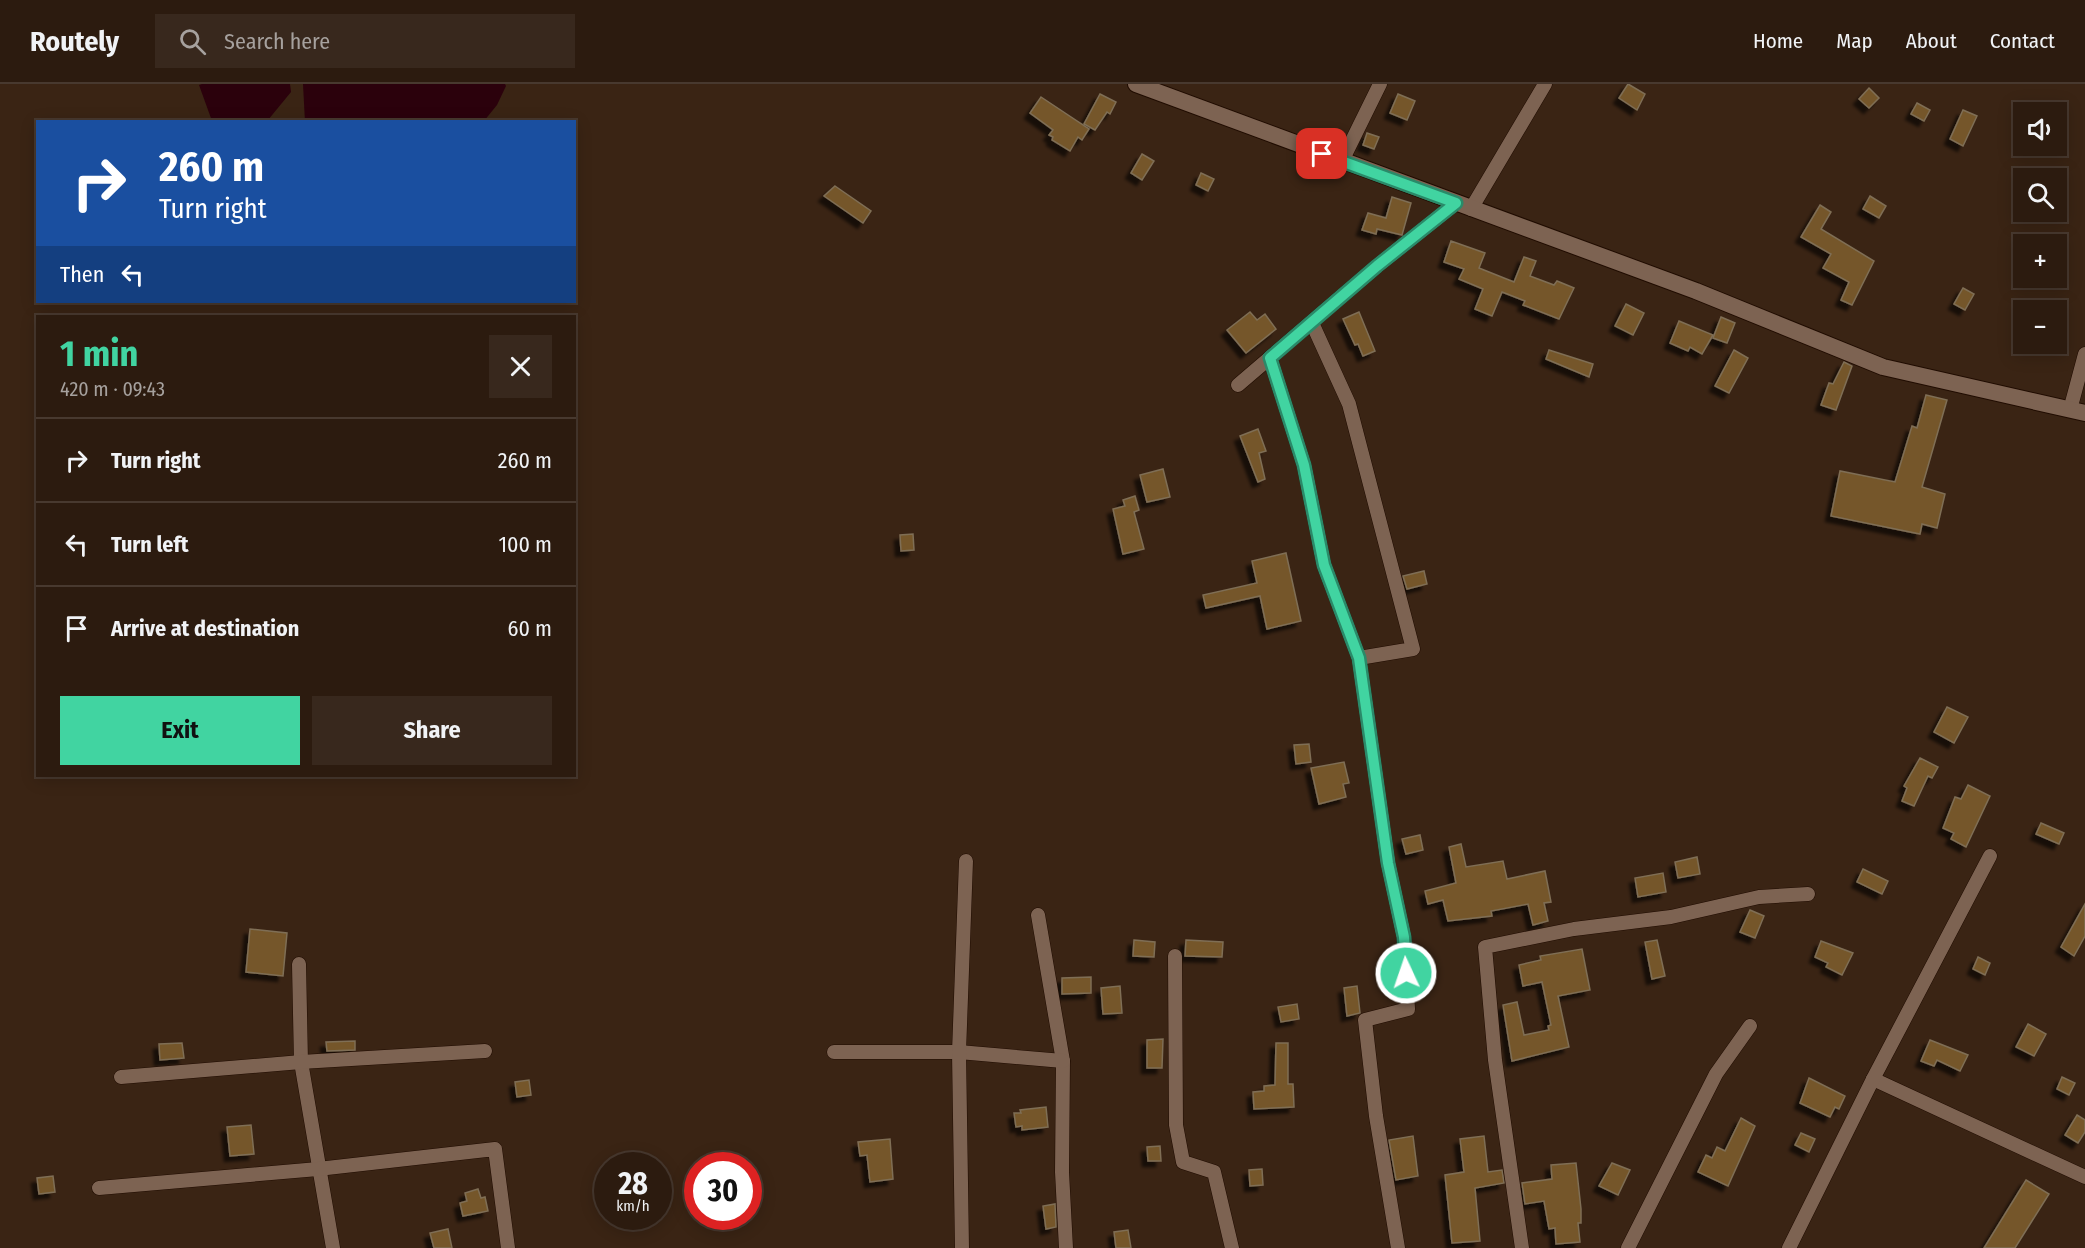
<!DOCTYPE html>
<meta charset="utf-8">
<style>
:root{--surface:#2c1b0f;--page:#38281d;--text:#f1f3f6;--muted:#a6a19e;--line:#48392f;--accent:#41d4a1}
body{margin:0;font-family:"Fira Sans Condensed",sans-serif;background:var(--page);color:var(--text);height:100vh;display:flex;flex-direction:column;font-size:22px;white-space:nowrap}
*{box-sizing:border-box;margin:0}
p{font-size:20px;color:var(--muted)}
.icon{flex:none;width:33px;height:33px;fill:none;stroke:currentColor;stroke-width:2;stroke-linecap:round;stroke-linejoin:round}
.map{position:relative;flex:1;overflow:hidden}
.side{position:absolute;left:36px;top:231px;width:540px;height:462px;display:flex;flex-direction:column;background:var(--surface);border-radius:0px;box-shadow:0 3px 15px #0003,0 0 0 2px var(--line)}
.side>*{flex:none}
.top-card{position:absolute;left:36px;top:36px;width:540px;height:183px;border-radius:0px;box-shadow:0 3px 15px #0003,0 0 0 2px var(--line);background:#1a4fa0;color:#fff;overflow:hidden}
.fabs{position:absolute;left:2013px;top:18px;display:grid;gap:12px}
.fabs a{display:grid;place-items:center;width:54px;height:54px;border-radius:0px;background:var(--surface);box-shadow:0 3px 15px #0003,0 0 0 2px var(--line);font-size:30px}
.speed{position:absolute;left:594px;top:1068px;display:flex;gap:12px;font-size:30px;font-weight:700;text-align:center}
.speed>*{display:grid;place-content:center;width:78px;height:78px;border-radius:50%;background:var(--surface);box-shadow:0 3px 15px #0003,0 0 0 2px var(--line);line-height:1}
.speed small{font-size:15px;font-weight:400}
.speed .limit{border:9px solid #d22;background:#fff;color:#111}
.pin{position:absolute;display:grid;place-items:center;width:51px;height:51px;color:#fff;margin:-26px;border-radius:12px;box-shadow:0 3px 9px #0006}
.me{position:absolute;width:66px;margin:-33px;rotate:357deg;stroke-linejoin:round;filter:drop-shadow(0 0 4px #0008)}
.turn{display:flex;align-items:center;gap:21px;height:126px;padding:0 24px;font-size:27px}
.turn .icon{width:78px;height:78px;stroke-width:2.5}
.turn b{display:block;font-size:42px;line-height:51px}
.then{display:flex;align-items:center;height:57px;padding:0 24px;background:#0003;gap:12px;font-size:22px}
.round{display:grid;place-items:center;flex:none;width:63px;height:63px;border-radius:0px;background:var(--page)}
.head{display:flex;align-items:center;justify-content:space-between;height:102px;padding:0 24px}
h1{font-size:36px;font-weight:700;line-height:45px;color:var(--accent)}
.primary-button{display:flex;gap:12px;margin-top:auto;padding:12px 24px}
.primary-button a{flex:1;height:69px;border-radius:0px;background:var(--accent);color:#111;font-size:24px;font-weight:700;line-height:69px;text-align:center}
.primary-button a+a{background:var(--page);color:var(--text)}
ul{padding:0;list-style:none}
li{display:flex;align-items:center;gap:18px;height:84px;padding:0 24px;border-top:2px solid var(--line)}
li div{flex:1}
li b{display:block;font-size:22px}
li em{font-style:normal}
header{display:flex;align-items:center;gap:36px;box-sizing:border-box;height:84px;padding:0 30px;background:var(--surface);border-bottom:2px solid var(--line)}
header strong{font-size:28px}
nav{display:flex;gap:33px;margin-inline-start:auto;font-size:21px}
.search{width:420px;height:54px;background:var(--page);display:flex;align-items:center;gap:15px;box-sizing:border-box;padding:0 21px;border-radius:0px;color:var(--muted);font-size:22px}
.map>svg:first-child{display:block}
.water{fill:#2b010c}
.building{fill:#74572a;stroke:#7f6e55;stroke-width:1.5;filter:url(#shadow)}
.lines{fill:none;stroke-linecap:round;stroke-linejoin:round}
.minor-casing{stroke:#200c01;stroke-width:15}
.tertiary-casing{stroke:#200c01;stroke-width:18}
.minor{stroke:#7d6352;stroke-width:14}
.tertiary{stroke:#7d6352;stroke-width:16}
.route-casing{stroke:#2a8a69;stroke-width:15}
.route{stroke:#41d4a1;stroke-width:10}
</style>
<header>
<strong>Routely</strong>
<div class="search"><svg class="icon" aria-label="search" viewBox="0 0 24 24"><circle cx="10" cy="10" r="6"/><path d="M15 15l6 6"/></svg>Search here</div>
<nav><a>Home</a><a>Map</a><a>About</a><a>Contact</a></nav>
</header>
<div class="map">
<svg width="2085" height="1164" viewBox="0 0 2085 1164">
<defs>
<filter id="shadow"><feDropShadow dx="-5.5" dy="5.5" stdDeviation="1.5" flood-color="#0009"/></filter>
</defs>
<rect width="100%" height="100%" fill="#3a2414"/>
<!-- water -->
<g class="water">
<path d="M202,0H290L291,8L268,36L212,37L199,1Z"/>
<path d="M303,0H505L506,2L497,21L484,37L305,38Z"/>
</g>
<!-- building -->
<g class="building">
<path d="M1628,0L1645,10L1637,26L1619,14Z"/>
<path d="M1869,4L1879,14L1869,24L1859,15Z"/>
<path d="M1100,10L1116,18L1110,30L1107,28L1095,46L1084,40Z"/>
<path d="M1398,10L1415,17L1407,36L1390,29Z"/>
<path d="M1041,13L1089,45L1082,56L1078,53L1070,67L1052,56L1053,53L1049,51L1053,46L1030,29Z"/>
<path d="M1917,19L1930,26L1924,37L1911,30Z"/>
<path d="M1963,26L1977,32L1963,62L1950,55Z"/>
<path d="M1367,49L1379,53L1374,65L1363,61Z"/>
<path d="M1142,70L1154,77L1142,96L1131,89Z"/>
<path d="M1201,89L1214,95L1208,107L1196,101Z"/>
<path d="M835,102L871,127L863,139L824,112Z"/>
<path d="M1870,112L1886,122L1879,134L1863,125Z"/>
<path d="M1392,113L1411,119L1402,151L1377,145L1376,150L1362,146L1368,129L1386,134Z"/>
<path d="M1820,121L1831,128L1821,145L1874,177L1852,221L1841,216L1849,198L1823,184L1831,170L1801,153Z"/>
<path d="M1451,157L1485,169L1479,184L1514,198L1524,173L1536,177L1530,192L1554,201L1557,197L1574,204L1559,235L1523,221L1525,217L1502,208L1492,232L1475,225L1483,205L1459,195L1464,185L1444,178Z"/>
<path d="M1963,204L1974,210L1965,226L1954,220Z"/>
<path d="M1626,220L1644,229L1633,251L1615,242Z"/>
<path d="M1250,228L1257,236L1265,230L1276,245L1246,269L1227,246Z"/>
<path d="M1359,228L1375,267L1363,272L1358,260L1355,261L1343,235Z"/>
<path d="M1721,233L1735,239L1727,259L1713,254Z"/>
<path d="M1679,237L1713,251L1702,270L1690,263L1688,267L1670,259Z"/>
<path d="M1549,266L1593,280L1589,293L1546,275Z"/>
<path d="M1734,266L1748,274L1729,309L1715,302Z"/>
<path d="M1844,278L1852,282L1836,326L1821,321L1829,299L1833,300Z"/>
<path d="M1926,311L1947,316L1922,403L1945,410L1937,444L1922,440L1920,450L1831,432L1840,387L1895,398L1912,342L1917,344Z"/>
<path d="M1258,345L1266,367L1259,369L1265,395L1258,398L1240,352Z"/>
<path d="M1163,385L1170,413L1147,418L1140,391Z"/>
<path d="M1135,412L1139,426L1134,428L1144,465L1123,470L1113,425L1125,422L1123,416Z"/>
<path d="M913,450L914,466L901,467L900,451Z"/>
<path d="M1286,469L1301,537L1267,545L1260,512L1206,524L1203,511L1257,499L1252,477Z"/>
<path d="M1424,487L1427,500L1407,505L1403,492Z"/>
<path d="M1947,623L1968,633L1954,659L1934,648Z"/>
<path d="M1309,660L1311,678L1296,680L1294,661Z"/>
<path d="M1920,674L1938,683L1932,694L1928,692L1914,722L1902,717L1907,704L1904,702Z"/>
<path d="M1344,678L1349,699L1343,700L1346,713L1319,720L1311,684Z"/>
<path d="M1968,701L1990,712L1966,763L1951,755L1954,749L1943,744L1955,713L1961,715Z"/>
<path d="M2041,739L2064,749L2059,760L2036,750Z"/>
<path d="M1420,751L1423,766L1406,770L1402,755Z"/>
<path d="M1461,760L1466,783L1503,777L1507,795L1545,787L1551,818L1544,819L1548,837L1533,841L1528,820L1491,827L1492,832L1448,837L1443,816L1428,820L1425,807L1456,799L1449,763Z"/>
<path d="M1697,773L1700,790L1678,794L1675,778Z"/>
<path d="M1863,785L1888,797L1882,810L1857,798Z"/>
<path d="M1663,789L1666,808L1638,813L1635,794Z"/>
<path d="M2085,820V852L2074,872L2061,863Z"/>
<path d="M1750,826L1764,832L1755,854L1740,848Z"/>
<path d="M250,845L287,849L283,892L246,888Z"/>
<path d="M1134,856L1155,858L1154,873L1133,872Z"/>
<path d="M1186,856L1223,858L1222,873L1185,872Z"/>
<path d="M1657,856L1665,892L1652,895L1645,858Z"/>
<path d="M1821,857L1853,869L1842,891L1826,883L1828,879L1815,873Z"/>
<path d="M1582,865L1590,906L1558,912L1569,963L1512,977L1503,921L1517,918L1524,951L1549,946L1548,942L1551,941L1542,898L1523,902L1519,881L1541,876L1540,872Z"/>
<path d="M1978,873L1990,879L1985,891L1973,885Z"/>
<path d="M1091,893V909L1062,910V894Z"/>
<path d="M1120,902L1122,929L1103,930L1101,904Z"/>
<path d="M1357,902L1360,929L1347,932L1344,904Z"/>
<path d="M1297,920L1299,935L1281,938L1278,923Z"/>
<path d="M2028,940L2046,950L2034,972L2016,963Z"/>
<path d="M1163,955L1162,984H1147V956Z"/>
<path d="M1930,956L1968,971L1960,987L1937,976L1934,982L1921,977Z"/>
<path d="M355,957V966L327,967L326,958Z"/>
<path d="M182,959L184,974L160,976L159,960Z"/>
<path d="M1276,959H1288V1000H1293L1294,1023L1254,1025L1253,1008L1264,1007V1002L1275,1001Z"/>
<path d="M2062,993L2075,999L2069,1011L2057,1005Z"/>
<path d="M1809,994L1845,1012L1839,1025L1835,1023L1830,1033L1800,1019Z"/>
<path d="M529,996L531,1011L517,1013L515,998Z"/>
<path d="M1046,1023L1048,1043L1022,1046V1042L1016,1043L1014,1029H1021L1020,1026Z"/>
<path d="M2077,1031L2085,1036V1048L2078,1059L2065,1051Z"/>
<path d="M1741,1034L1755,1042L1728,1102L1698,1088L1706,1071L1712,1074L1717,1063L1725,1067Z"/>
<path d="M251,1041L254,1070L230,1072L227,1043Z"/>
<path d="M1801,1049L1815,1055L1809,1068L1795,1061Z"/>
<path d="M1413,1052L1418,1092L1396,1096L1389,1056Z"/>
<path d="M1484,1052L1488,1088L1502,1086L1504,1099L1475,1104L1480,1157L1452,1159L1445,1091L1464,1088L1460,1055Z"/>
<path d="M890,1055L893,1095L870,1098L867,1071L860,1072L858,1058Z"/>
<path d="M1160,1062L1161,1077H1148L1147,1063Z"/>
<path d="M1576,1079L1581,1125V1139H1578L1580,1158L1556,1160L1555,1144L1549,1145L1544,1117L1525,1120L1522,1099L1552,1095L1551,1081Z"/>
<path d="M1612,1079L1630,1086L1618,1111L1599,1102Z"/>
<path d="M1262,1085L1263,1101L1250,1102L1249,1086Z"/>
<path d="M53,1092L55,1108L39,1110L37,1094Z"/>
<path d="M2026,1096L2049,1110L2015,1164H1984Z"/>
<path d="M478,1105L481,1114L485,1113L488,1127L463,1132L460,1119L467,1117L465,1109Z"/>
<path d="M1055,1120L1056,1143L1046,1145L1043,1122Z"/>
<path d="M448,1145L452,1164H434L430,1149Z"/>
<path d="M1128,1146L1131,1164H1116L1114,1148Z"/>
</g>
<g class="lines">
<!-- minor casing -->
<g class="minor-casing">
<g id="minor">
<path d="M1342,77L1380,0"/>
<path d="M1471,125L1545,0"/>
<path d="M1312,239L1349,320L1413,565L1359,574"/>
<path d="M1270,274L1304,381L1324,481L1359,574L1388,779L1404,853L1408,925L1365,936L1376,1032L1398,1164"/>
<path d="M1238,301L1377,182L1456,119"/>
<path d="M2070,326L2085,270"/>
<path d="M1038,831L1063,977L1062,1088L1066,1164"/>
<path d="M1175,872L1176,1041L1183,1078L1214,1088L1232,1164"/>
<path d="M299,880L301,978L333,1164"/>
<path d="M834,968H959L1063,977"/>
<path d="M121,993L301,978L485,967"/>
<path d="M1873,995L2085,1093"/>
<path d="M99,1104L318,1085L495,1065L508,1164"/>
<path d="M962,1164L959,968L966,777"/>
<path d="M1522,1164L1495,976L1485,863L1574,845L1671,833L1759,813L1808,810"/>
<path d="M1628,1164L1716,990L1750,942"/>
<path d="M1789,1164L1873,995L1990,772"/>
</g>
</g>
<!-- tertiary casing -->
<g class="tertiary-casing">
<path id="tertiary" d="M1136,0L1696,207L1883,283L2085,329"/>
</g>
<!-- minor -->
<use href="#minor" class="minor"/>
<!-- tertiary -->
<use href="#tertiary" class="tertiary"/>
</g>
<g class="lines">
<!-- route casing -->
<g class="route-casing">
<path id="route" d="M1322,70L1456,119L1377,182L1270,274L1304,381L1324,481L1359,574L1388,779L1404,853L1406,889"/>
</g>
<!-- route -->
<use href="#route" class="route"/>
</g>
</svg>
<div class="fabs">
<a><svg class="icon" aria-label="sound" viewBox="0 0 24 24"><path d="M4 9h4l5-4v14l-5-4H4zM17 9q2 3 0 6"/></svg></a>
<a><svg class="icon" aria-label="search" viewBox="0 0 24 24"><circle cx="10" cy="10" r="6"/><path d="M15 15l6 6"/></svg></a>
<a>+</a>
<a>−</a>
</div>
<div class="speed"><div>28<small>km/h</small></div><div class="limit">30</div></div>
<div class="pin" style="left:1322px;top:70px;background:#d93025"><svg class="icon" aria-label="arrive" viewBox="0 0 24 24"><path d="M6 21V4h12l-3 4 3 4H6"/></svg></div>
<svg class="me" style="left:1406px;top:889px" viewBox="-20 -20 40 40"><circle r="17" fill="#41d4a1" stroke="#fff" stroke-width="3"/><path d="M0-11L8 9 0 5-8 9z" fill="#fff"/></svg>
<div class="top-card">
<div class="turn"><svg class="icon" aria-label="right" viewBox="0 0 24 24"><path d="M7 20v-9h11M14 6l5 5-5 5"/></svg><div><b>260 m</b>Turn right</div></div>
<div class="then">Then<svg class="icon" aria-label="left" viewBox="0 0 24 24"><path d="M17 20v-9H6M10 6l-5 5 5 5"/></svg></div>
</div>
<section class="side">
<div class="head"><div><h1>1 min</h1><p>420 m · 09:43</p></div><a class="round"><svg class="icon" aria-label="close" viewBox="0 0 24 24"><path d="M6 6l12 12M18 6L6 18"/></svg></a></div>
<ul>
<li><svg class="icon" aria-label="right" viewBox="0 0 24 24"><path d="M7 20v-9h11M14 6l5 5-5 5"/></svg><div><b>Turn right</b></div><em>260 m</em></li>
<li><svg class="icon" aria-label="left" viewBox="0 0 24 24"><path d="M17 20v-9H6M10 6l-5 5 5 5"/></svg><div><b>Turn left</b></div><em>100 m</em></li>
<li><svg class="icon" aria-label="arrive" viewBox="0 0 24 24"><path d="M6 21V4h12l-3 4 3 4H6"/></svg><div><b>Arrive at destination</b></div><em>60 m</em></li>
</ul>
<div class="primary-button"><a>Exit</a><a>Share</a></div>
</section>
</div>
